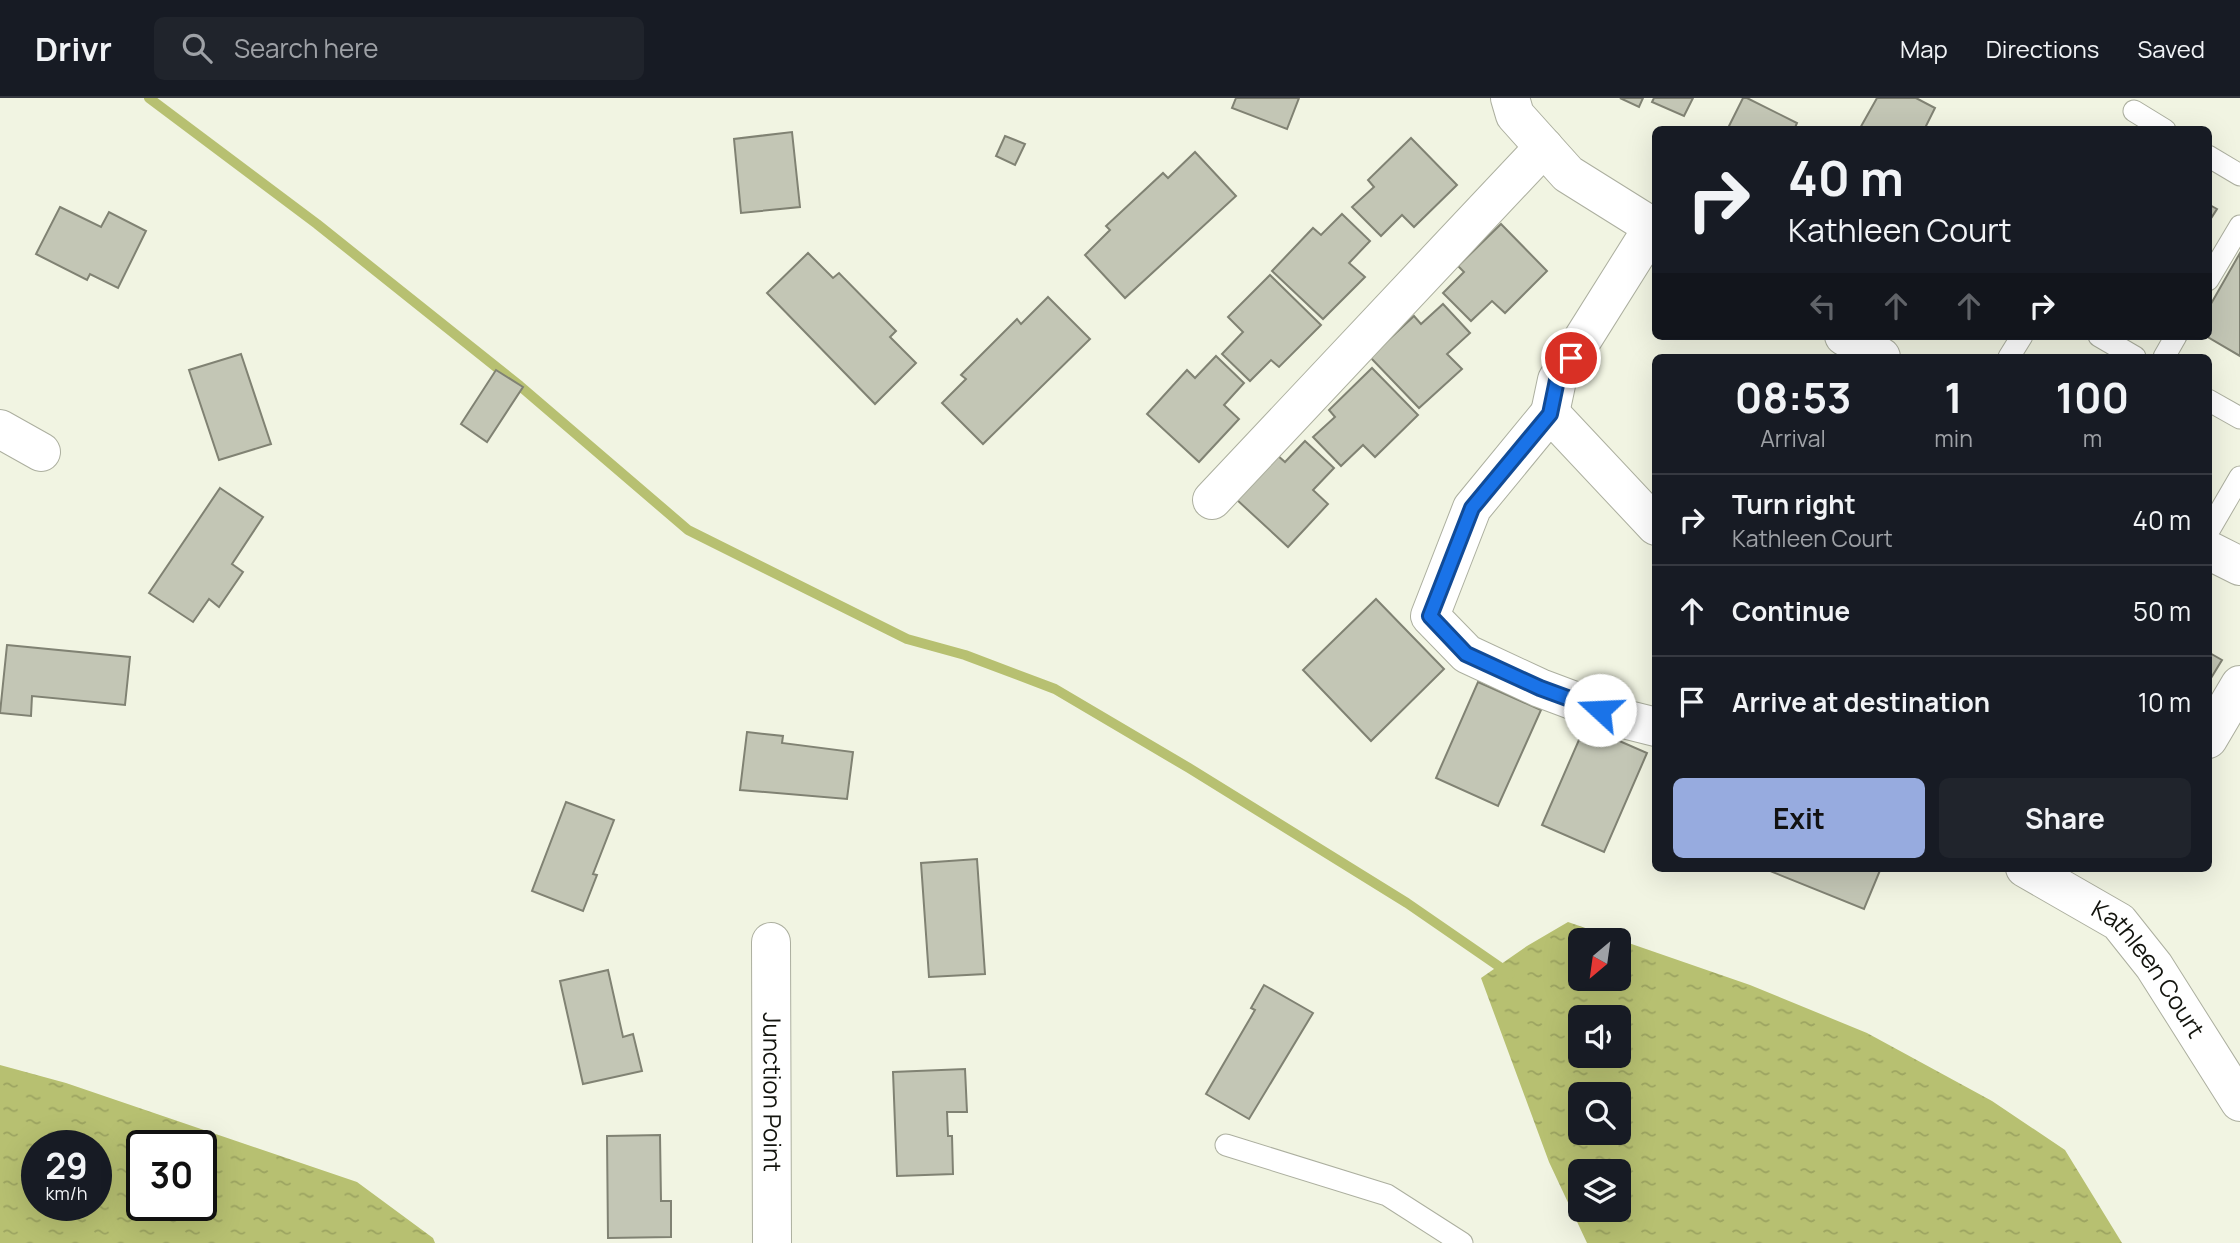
<!DOCTYPE html>
<style>
:root{--surface:#171b24;--page:#20242c;--text:#f1f3f6;--muted:#9ea1a6;--line:#363941;--accent:#97abdf}
body{margin:0;font-family:Manrope,sans-serif;background:var(--page);color:var(--text);height:100vh;display:flex;flex-direction:column;font-size:26px;white-space:nowrap}
*{box-sizing:border-box;margin:0}
p{font-size:23px;color:var(--muted)}
.icon{flex:none;width:38px;height:38px;fill:none;stroke:currentColor;stroke-width:2;stroke-linecap:round;stroke-linejoin:round}
.map{position:relative;flex:1;overflow:hidden}
.drawer{position:absolute;left:1652px;top:256px;width:560px;height:518px;display:flex;flex-direction:column;background:var(--surface);border-radius:10px;box-shadow:0 7px 28px #0002}
.drawer>*{flex:none}
.hud{position:absolute;left:1652px;top:28px;width:560px;height:214px;border-radius:10px;box-shadow:0 7px 28px #0002;background:#171b24;color:var(--text);overflow:hidden}
.needle{width:46px;rotate:209deg}
.buttons{position:absolute;left:1568px;top:830px;display:grid;gap:14px}
.buttons a{display:grid;place-items:center;width:63px;height:63px;border-radius:10px;background:var(--surface);box-shadow:0 7px 28px #0002;font-size:35px}
.speed{position:absolute;left:21px;top:1032px;display:flex;gap:14px;font-size:35px;font-weight:700;text-align:center}
.speed>*{display:grid;place-content:center;width:91px;height:91px;border-radius:50%;background:var(--surface);box-shadow:0 7px 28px #0002;line-height:1}
.speed small{font-size:18px;font-weight:400}
.speed .limit{border:4px solid #111;border-radius:10px;background:#fff;color:#111}
.pin{position:absolute;display:grid;place-items:center;width:60px;height:60px;color:#fff;margin:-30px;border:4px solid #fff;border-radius:50%;box-shadow:0 2px 7px #0007}
.me{position:absolute;width:77px;margin:-38px;rotate:290deg;stroke-linejoin:round;filter:drop-shadow(0 0 5px #0008)}
.turn{display:flex;align-items:center;gap:24px;height:147px;padding:0 21px;font-size:32px}
.turn .icon{width:91px;height:91px;stroke-width:2.5}
.turn b{display:block;font-size:49px;line-height:60px}
.lanes{display:flex;align-items:center;height:66px;padding:0 21px;background:#0003;justify-content:center;gap:35px;direction:ltr}
.lanes .off{opacity:.35}
.eta{display:flex;justify-content:space-evenly;align-items:center;height:119px;text-align:center}
.eta b{font-size:42px;font-weight:700;line-height:49px}
.primary-button{display:flex;gap:14px;margin-top:auto;padding:14px 21px}
.primary-button a{flex:1;height:80px;border-radius:10px;background:var(--accent);color:#111;font-size:28px;font-weight:700;line-height:80px;text-align:center}
.primary-button a+a{background:var(--page);color:var(--text)}
ul{padding:0;list-style:none}
li{display:flex;align-items:center;gap:21px;height:91px;padding:0 21px;border-top:2px solid var(--line)}
li div{flex:1}
li b{display:block;font-size:26px}
li em{font-style:normal}
header{display:flex;align-items:center;gap:42px;box-sizing:border-box;height:98px;padding:0 35px;background:var(--surface);border-bottom:2px solid var(--line)}
header strong{font-size:33px}
nav{display:flex;gap:38px;margin-inline-start:auto;font-size:24px}
.search{width:490px;height:63px;background:var(--page);display:flex;align-items:center;gap:18px;box-sizing:border-box;padding:0 24px;border-radius:10px;color:var(--muted);font-size:26px}
.map>svg:first-child{display:block}
.water{fill:url(#water-ripples);fill-rule:evenodd}
.lines{fill:none;stroke-linecap:round;stroke-linejoin:round}
.stream{stroke:#b7c071;stroke-width:10}
.building{fill:#c3c6b5;stroke:#808273;stroke-width:2}
.service-casing{stroke:#acaf9f;stroke-width:23}
.minor-casing{stroke:#acaf9f;stroke-width:40}
.service{stroke:#fff;stroke-width:21}
.minor{stroke:#fff;stroke-width:38}
.route-casing{stroke:#114b97;stroke-width:18}
.route{stroke:#1a73e8;stroke-width:12}
.labels{text-anchor:middle;stroke-width:7;stroke-linejoin:round;paint-order:stroke}
.street-label{font-size:24px;fill:#13140e;stroke:#fff}
</style>
<header>
<strong>Drivr</strong>
<div class="search"><svg class="icon" aria-label="search" viewBox="0 0 24 24"><circle cx="10" cy="10" r="6"/><path d="M15 15l6 6"/></svg>Search here</div>
<nav><a>Map</a><a>Directions</a><a>Saved</a></nav>
</header>
<div class="map">
<svg width="2240" height="1145" viewBox="0 0 2240 1145">
<defs>
<pattern id="water-ripples" width="26" height="14" patternUnits="userSpaceOnUse" patternTransform="scale(1.75)"><rect width="26" height="14" fill="#b7c071"/><path d="M2 4q2-2 4 0t4 0M15 11q2-2 4 0t4 0" fill="none" stroke="#9ca461"/></pattern>
</defs>
<rect width="100%" height="100%" fill="#f1f4e2"/>
<!-- water -->
<g class="water">
<path d="M1568,824L1750,887L1867,935L1992,1003L2065,1052L2122,1145H1587L1549,1064L1481,880L1527,848ZM1580,842H1619V880H1580ZM1580,919H1619V957H1580ZM1580,996H1619V1034H1580ZM1580,1073H1619V1111H1580Z"/>
<path d="M0,967L66,985L357,1084L433,1140L435,1145H0ZM37,1048H96V1108H37ZM142,1048H201V1108H142Z"/>
</g>
<g class="lines">
<!-- stream -->
<path class="stream" d="M149,0L317,126L520,288L688,432L907,541L965,557L1055,591L1189,670L1407,805L1510,876"/>
</g>
<!-- building -->
<g class="building">
<path d="M1236,0H1299L1287,31L1232,10Z"/>
<path d="M1620,0H1643L1639,9Z"/>
<path d="M1654,0H1693L1684,18L1652,4Z"/>
<path d="M1743,0H1747L1797,25L1794,32H1727Z"/>
<path d="M1877,0H1916L1935,10L1924,32H1859Z"/>
<path d="M792,34L800,109L741,115L734,41Z"/>
<path d="M1005,38L1025,46L1015,67L996,58Z"/>
<path d="M1411,40L1457,87L1414,129L1402,117L1381,138L1352,109L1374,89L1368,82Z"/>
<path d="M1195,54L1236,98L1125,200L1085,157L1110,132L1106,128L1163,75L1168,80Z"/>
<path d="M2208,106L2217,111L2208,125Z"/>
<path d="M60,109L101,129L109,114L146,133L118,190L90,176L87,182L36,156Z"/>
<path d="M1342,116L1370,143L1349,165L1365,179L1323,221L1272,173L1313,130L1321,137Z"/>
<path d="M1501,126L1547,173L1505,215L1492,203L1471,223L1443,195L1464,174L1458,168Z"/>
<path d="M808,155L833,180L839,175L896,233L890,239L916,265L875,306L767,195Z"/>
<path d="M2240,155V258L2206,238H2208V211Z"/>
<path d="M1270,177L1321,227L1279,269L1271,262L1250,283L1222,256L1243,234L1228,219Z"/>
<path d="M1048,199L1090,241L983,346L942,305L966,281L961,277L1017,221L1021,226Z"/>
<path d="M1443,206L1470,235L1447,256L1462,271L1419,310L1370,259L1414,218L1421,226Z"/>
<path d="M241,256L271,346L219,362L189,272Z"/>
<path d="M1216,258L1244,285L1224,307L1239,321L1199,364L1147,316L1187,272L1195,280Z"/>
<path d="M1372,270L1418,317L1375,359L1363,347L1341,368L1313,339L1335,319L1329,312Z"/>
<path d="M496,272L523,289L487,344L461,326Z"/>
<path d="M1305,343L1334,370L1313,392L1328,406L1288,449L1236,401L1277,357L1285,364Z"/>
<path d="M220,390L263,419L232,466L243,474L219,509L209,501L193,524L149,495Z"/>
<path d="M1376,501L1444,571L1371,643L1303,572Z"/>
<path d="M7,547L130,559L125,607L32,598L31,618L0,615Z"/>
<path d="M2208,554L2222,562L2208,585Z"/>
<path d="M1478,584L1541,612L1498,708L1436,680Z"/>
<path d="M1585,628L1647,655L1604,754L1542,727Z"/>
<path d="M747,634L783,638L782,645L853,654L847,701L740,692Z"/>
<path d="M566,704L614,722L593,776L597,777L583,813L532,793Z"/>
<path d="M977,761L985,876L929,879L921,765Z"/>
<path d="M1771,770H1881L1864,811L1770,773Z"/>
<path d="M608,872L623,939L633,936L642,973L583,986L560,883Z"/>
<path d="M1264,887L1313,915L1249,1021L1206,996L1255,912L1251,910Z"/>
<path d="M965,971L967,1014H947L948,1038H952L953,1076L897,1078L893,974Z"/>
<path d="M660,1037L661,1103H671V1139L608,1140L607,1038Z"/>
</g>
<g class="lines">
<!-- service casing -->
<g class="service-casing">
<g id="service">
<path d="M2134,13L2165,32"/>
<path d="M2208,58L2240,77"/>
<path d="M2208,182L2240,128"/>
<path d="M2099,238L2135,259"/>
<path d="M2009,259L2022,238"/>
<path d="M2164,259L2176,238"/>
<path d="M2208,302L2240,320"/>
<path d="M2208,434L2240,379"/>
<path d="M1226,1047L1387,1097L1462,1145"/>
</g>
</g>
<!-- minor casing -->
<g class="minor-casing">
<g id="minor">
<path d="M1510,0L1515,17L1568,76L1656,131"/>
<path d="M1844,238L1881,259"/>
<path d="M1550,315L1557,282L1653,129"/>
<path d="M0,331L41,354"/>
<path d="M1212,402L1544,49"/>
<path d="M1656,428L1550,315L1472,410L1430,518L1467,556L1540,590L1620,620L1656,629"/>
<path d="M2208,452L2240,468"/>
<path d="M2208,641L2240,587"/>
<path id="s1" d="M2025,770L2119,824L2154,868L2240,1004"/>
<path id="s2" d="M771,844L772,1145"/>
</g>
</g>
<!-- service -->
<use href="#service" class="service"/>
<!-- minor -->
<use href="#minor" class="minor"/>
</g>
<g class="lines">
<!-- route casing -->
<g class="route-casing">
<path id="route" d="M1571,260L1557,282L1550,316L1472,410L1430,518L1466,556L1540,590L1600,612"/>
</g>
<!-- route -->
<use href="#route" class="route"/>
</g>
<g class="labels">
<!-- street labels -->
<g class="street-label">
<text dy="8" stroke="none"><textPath href="#s1" startOffset="163">Kathleen Court</textPath></text>
<text dy="8" stroke="none"><textPath href="#s2" startOffset="150">Junction Point</textPath></text>
</g>
</g>
</svg>
<div class="buttons">
<a><svg class="needle" viewBox="-14 -14 28 28"><path d="M0-13l5 13h-10z" fill="#e53935"/><path d="M0 13l5-13h-10z" fill="#9ea1a6"/></svg></a>
<a><svg class="icon" aria-label="sound" viewBox="0 0 24 24"><path d="M4 9h4l5-4v14l-5-4H4zM17 9q2 3 0 6"/></svg></a>
<a><svg class="icon" aria-label="search" viewBox="0 0 24 24"><circle cx="10" cy="10" r="6"/><path d="M15 15l6 6"/></svg></a>
<a><svg class="icon" aria-label="layers" viewBox="0 0 24 24"><path d="M12 4l9 5-9 5-9-5zM3 14l9 5 9-5"/></svg></a>
</div>
<div class="speed"><div>29<small>km/h</small></div><div class="limit">30</div></div>
<div class="pin" style="left:1571px;top:260px;background:#d93025"><svg class="icon" aria-label="arrive" viewBox="0 0 24 24"><path d="M6 21V4h12l-3 4 3 4H6"/></svg></div>
<svg class="me" style="left:1600px;top:612px" viewBox="-20 -20 40 40"><circle r="19" fill="#fff"/><path d="M0-13L10 11 0 6-10 11z" fill="#1a73e8"/></svg>
<div class="hud">
<div class="turn"><svg class="icon" aria-label="right" viewBox="0 0 24 24"><path d="M7 20v-9h11M14 6l5 5-5 5"/></svg><div><b>40 m</b>Kathleen Court</div></div>
<div class="lanes"><svg class="icon off" aria-label="left" viewBox="0 0 24 24"><path d="M17 20v-9H6M10 6l-5 5 5 5"/></svg><svg class="icon off" aria-label="ahead" viewBox="0 0 24 24"><path d="M12 20V5M6 11l6-6 6 6"/></svg><svg class="icon off" aria-label="ahead" viewBox="0 0 24 24"><path d="M12 20V5M6 11l6-6 6 6"/></svg><svg class="icon" aria-label="right" viewBox="0 0 24 24"><path d="M7 20v-9h11M14 6l5 5-5 5"/></svg></div>
</div>
<section class="drawer">
<div class="eta">
<div><b>08:53</b><p>Arrival</p></div>
<div><b>1</b><p>min</p></div>
<div><b>100</b><p>m</p></div>
</div>
<ul>
<li><svg class="icon" aria-label="right" viewBox="0 0 24 24"><path d="M7 20v-9h11M14 6l5 5-5 5"/></svg><div><b>Turn right</b><p>Kathleen Court</p></div><em>40 m</em></li>
<li><svg class="icon" aria-label="ahead" viewBox="0 0 24 24"><path d="M12 20V5M6 11l6-6 6 6"/></svg><div><b>Continue</b></div><em>50 m</em></li>
<li><svg class="icon" aria-label="arrive" viewBox="0 0 24 24"><path d="M6 21V4h12l-3 4 3 4H6"/></svg><div><b>Arrive at destination</b></div><em>10 m</em></li>
</ul>
<div class="primary-button"><a>Exit</a><a>Share</a></div>
</section>
</div>
